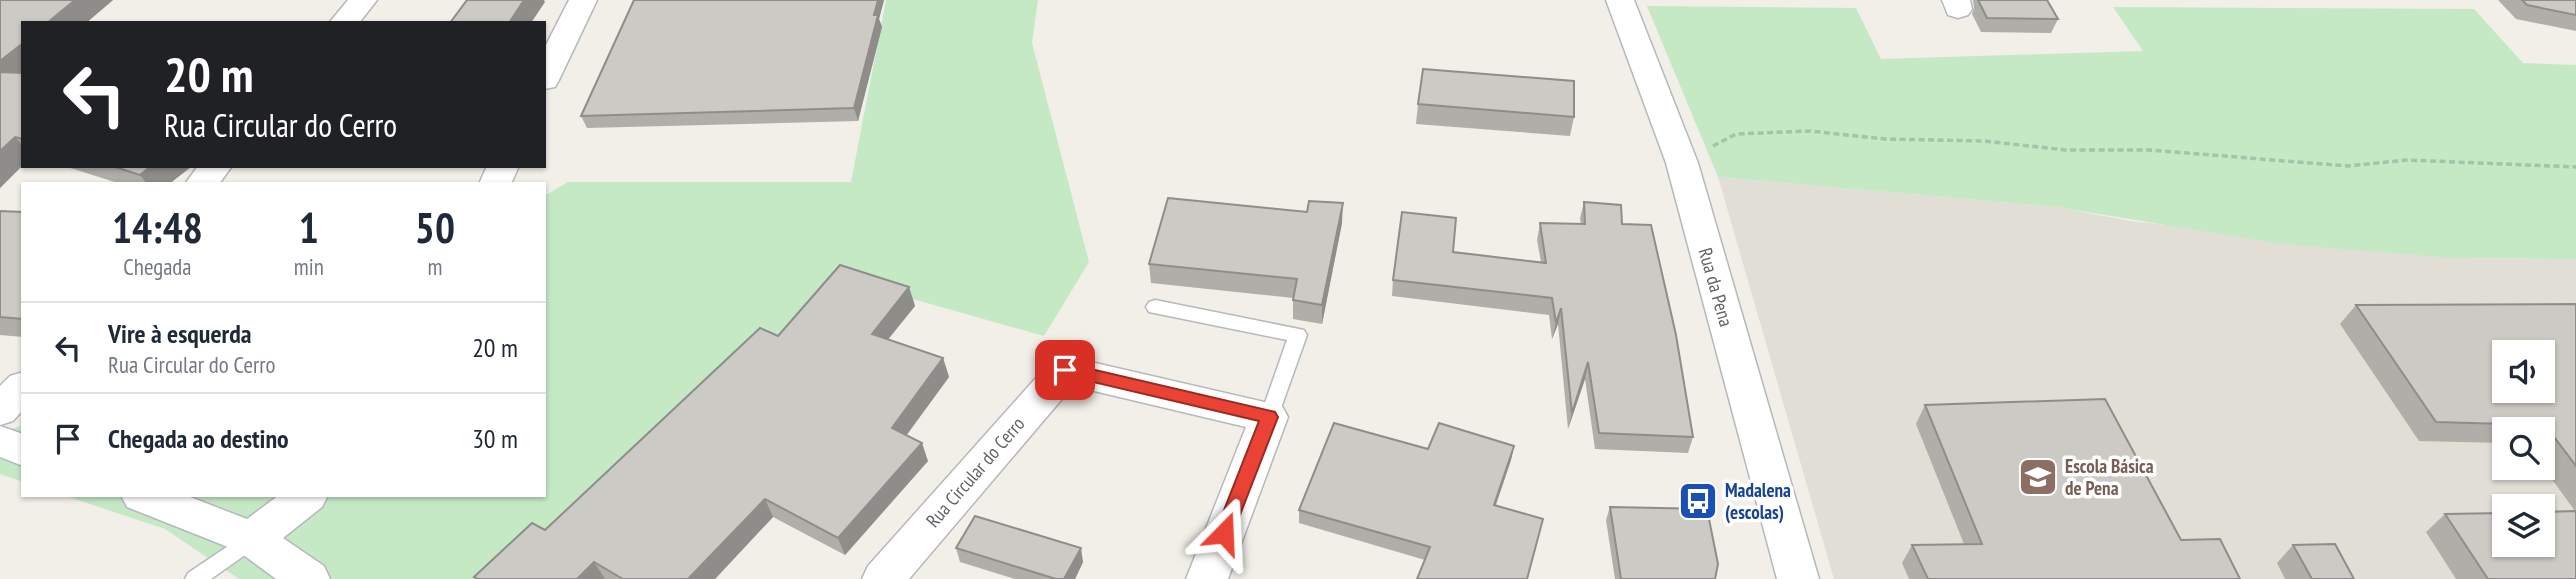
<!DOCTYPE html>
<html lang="pt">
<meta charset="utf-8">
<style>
:root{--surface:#fff;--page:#f6f6f7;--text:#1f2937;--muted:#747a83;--line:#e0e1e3}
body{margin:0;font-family:"PT Sans Narrow",sans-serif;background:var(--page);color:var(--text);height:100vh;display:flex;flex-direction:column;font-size:26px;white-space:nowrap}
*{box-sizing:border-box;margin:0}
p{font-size:23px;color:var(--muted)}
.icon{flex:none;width:38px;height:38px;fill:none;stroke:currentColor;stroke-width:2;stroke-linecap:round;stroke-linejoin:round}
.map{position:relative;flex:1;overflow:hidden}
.details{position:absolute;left:21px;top:182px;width:525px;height:315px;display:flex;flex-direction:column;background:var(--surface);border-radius:0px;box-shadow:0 2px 5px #0004}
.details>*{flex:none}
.guide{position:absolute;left:21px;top:21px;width:525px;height:147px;border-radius:0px;box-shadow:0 2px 5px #0004;background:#202124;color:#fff;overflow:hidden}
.tools{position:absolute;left:2492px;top:340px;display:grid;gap:14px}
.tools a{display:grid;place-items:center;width:63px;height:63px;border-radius:0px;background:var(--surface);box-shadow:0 2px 5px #0004;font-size:35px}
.pin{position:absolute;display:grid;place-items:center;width:60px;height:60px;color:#fff;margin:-30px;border-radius:14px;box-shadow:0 4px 10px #0006}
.me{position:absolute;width:77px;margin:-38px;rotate:21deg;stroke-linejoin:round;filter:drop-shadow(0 0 5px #0008)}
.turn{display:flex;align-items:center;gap:24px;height:147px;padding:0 28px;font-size:32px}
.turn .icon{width:91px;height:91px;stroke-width:2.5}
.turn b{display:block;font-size:49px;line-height:60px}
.eta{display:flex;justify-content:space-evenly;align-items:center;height:119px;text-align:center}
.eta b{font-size:42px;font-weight:600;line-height:49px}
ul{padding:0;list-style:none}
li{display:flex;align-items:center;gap:21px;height:91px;padding:0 28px;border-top:2px solid var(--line)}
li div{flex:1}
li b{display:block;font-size:26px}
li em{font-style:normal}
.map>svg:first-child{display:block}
.education{fill:#e1ded6;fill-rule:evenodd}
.green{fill:#c5e8c5}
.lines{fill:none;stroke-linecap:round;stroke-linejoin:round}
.lane-casing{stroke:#b5b8bc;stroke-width:3}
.street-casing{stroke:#b5b8bc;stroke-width:3}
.path{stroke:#9cc7a9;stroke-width:3.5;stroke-dasharray:6 3.5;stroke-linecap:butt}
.lane{fill:#fff;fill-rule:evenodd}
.street{fill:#fff;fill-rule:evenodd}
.wall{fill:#afaea9}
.shaded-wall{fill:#8f8d8a}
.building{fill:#cccac5;stroke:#8f8d8a;stroke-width:2;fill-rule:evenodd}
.route{fill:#ea4335;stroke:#982c22;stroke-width:2}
.labels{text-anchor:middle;stroke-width:7;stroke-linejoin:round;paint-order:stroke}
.street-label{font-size:19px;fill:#5f6368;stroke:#fff}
.education-label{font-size:19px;font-weight:bold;fill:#785e54;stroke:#fff;text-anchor:start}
.transit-label{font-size:19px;font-weight:bold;fill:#164399;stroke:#fff;text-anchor:start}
</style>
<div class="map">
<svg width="2576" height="579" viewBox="0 0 2576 579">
<rect width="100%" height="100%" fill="#f1efe8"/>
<!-- education -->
<path class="education" d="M1718,177L2056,207L2131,221L2455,258L2576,259V579H1834ZM2504,352H2543V390H2504ZM2504,429H2543V467H2504ZM2504,506H2543V544H2504Z"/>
<!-- green -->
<g class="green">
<path d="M886,0H1038L1032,43L1089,262L1044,336L863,285L508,579H239L165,529L63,495H544V196L568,182H851Z"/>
<path d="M1647,6L1856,8L1881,59L2143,51L2113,7L2474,9L2523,63L2576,65V259L2455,258L2282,244L2056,207L1718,177Z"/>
<path d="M23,425V482L0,474V433Z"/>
</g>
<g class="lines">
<!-- lane casing -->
<g class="lane-casing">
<g id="lane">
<path d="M1155,300L1304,330L1307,335L1276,422L1269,425L1262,422L1260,417L1287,340L1149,312L1146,307L1149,302Z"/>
<path d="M252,530L259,533L262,539L259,545L211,579H185L188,573Z"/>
</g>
</g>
<!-- street casing -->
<g class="street-casing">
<g id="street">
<path d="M348,0H377L359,23H329Z"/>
<path d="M569,0H597L559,80L555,87L544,89V49Z"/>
<path d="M1606,0H1634L1698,163L1819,579H1777L1666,163Z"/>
<path d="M1942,0H1970L1972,9L1968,15L1958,18L1948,15Z"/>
<path d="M198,166H232L219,184H185Z"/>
<path d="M487,166H519L511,184H479Z"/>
<path d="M1065,356L1282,406L1288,417L1228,579H1186L1246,427L1073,386L909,579H862L868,566L1052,360Z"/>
<path d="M23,372V410L13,421L0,425V386L10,376Z"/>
<path d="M0,426L23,434V466L0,457Z"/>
<path d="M121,495H185L247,519L279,495H328L322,507L283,538L324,566L330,579H276L238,551L127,507Z"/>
</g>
</g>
<!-- path -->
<path class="path" d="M1713,146L1736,134L1810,131L1885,139L1984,141L2066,150H2149L2348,166L2407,160L2576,167"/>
<!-- lane -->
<use href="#lane" class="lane"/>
<!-- street -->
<use href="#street" class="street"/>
</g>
<!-- wall -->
<g class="wall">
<path d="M0,0H113L86,23H23V165L0,188Z"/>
<path d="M634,0H884L879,19L882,27L858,121L587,128L581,116Z"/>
<path d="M1973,0H2047L2058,19L2051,33L1981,32L1972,14L1974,8Z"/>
<path d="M2498,0H2576V31L2516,19Z"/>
<path d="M1418,104L1574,117L1570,136L1416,124Z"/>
<path d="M64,166H192L169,184H121Z"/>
<path d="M1584,202L1622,224L1693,437L1688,453L1595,449L1585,379L1568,429L1558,324L1552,339L1549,315L1392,296L1393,280L1453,252L1541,262L1537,240L1540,223L1581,224L1580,218Z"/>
<path d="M0,211L23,212V337L0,335Z"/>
<path d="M1342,223L1322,324L1293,319V298L1151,283L1149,264Z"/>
<path d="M909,287L915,306L888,339L943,358L949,377L906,435L928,461L845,555L773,517L715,579H476L474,577L545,530L778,336Z"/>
<path d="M2576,304V579H2456L2426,532L2445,514L2575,511L2543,467V429H2504V443L2419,441L2340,324L2356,305Z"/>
<path d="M1925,405L2181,540L2240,579H1909L1902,563L1912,545L1964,544L1916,424Z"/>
<path d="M1514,446L1511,460L1496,505L1425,560L1299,523V510L1428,449Z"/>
<path d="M1610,507L1715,579H1615L1606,520Z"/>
<path d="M2293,545L2354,579H2285L2277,563Z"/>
<path d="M956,548L1083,562L1075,579H1015L960,562Z"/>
</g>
<!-- shaded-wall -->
<g class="shaded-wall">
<path d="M75,0H113L86,23H47Z"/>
<path d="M524,0H544L545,2L531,23H509Z"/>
<path d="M878,0H884L879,19L882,27L858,121L854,108Z"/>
<path d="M23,43V76L0,87V61Z"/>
<path d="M15,137L23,146V165L0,188V151Z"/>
<path d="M151,166H192L169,184H147L140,175Z"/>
<path d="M1343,203L1342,223L1322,324V305Z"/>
<path d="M909,287L915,306L878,352L872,334Z"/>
<path d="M1561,308L1558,324L1552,339L1556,323Z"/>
<path d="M943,358L949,377L898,447L892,428Z"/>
<path d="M1588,362L1585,379L1568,429L1572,413Z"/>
<path d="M922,443L928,461L845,555L838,538Z"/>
<path d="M1514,446L1511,460L1491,518L1494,505Z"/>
<path d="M765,499L773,517L715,579H688Z"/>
<path d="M1081,548L1083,562L1075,579H1064Z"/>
<path d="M594,562L605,579H577Z"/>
</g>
<!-- building -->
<g class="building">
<path d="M0,0H75L47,23H23V43L0,61Z"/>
<path d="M467,0H524L509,23H450Z"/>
<path d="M634,0H878L874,15H878L854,108L581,116Z"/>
<path d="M1978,0H2047L2058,19L1987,18Z"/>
<path d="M2522,0H2576V15L2527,5Z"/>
<path d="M1423,69L1574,81V117L1418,104Z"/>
<path d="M0,72L23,73V139L15,137L0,151Z"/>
<path d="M112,166H151L140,175Z"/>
<path d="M1168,198L1307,212L1309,201L1343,203L1322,305L1293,300L1297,279L1149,264Z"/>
<path d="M1584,202L1621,205L1622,224L1651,225L1676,335L1693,437L1599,433L1588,362L1572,413L1561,308L1556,323L1552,298L1393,280L1402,212L1456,218L1453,252L1546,263L1540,223L1585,224Z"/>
<path d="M0,211L23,212V319L0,317Z"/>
<path d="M840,265L909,287L872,334L943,358L892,428L922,443L838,538L765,499L688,579H623L594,562L577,579H478L474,577L532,523L545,530L760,328L778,336Z"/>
<path d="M2576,304V466L2545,425L2436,422L2356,305ZM2504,352H2543V390H2504Z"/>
<path d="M2105,399L2181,540L2220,539L2240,579H1928L1912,545L1982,544L1925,405Z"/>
<path d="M1334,423L1428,449L1439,423L1514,446L1494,505L1543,519L1527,579H1417L1430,547L1299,510Z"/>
<path d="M1610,507L1707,509L1718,564L1715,579H1621Z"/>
<path d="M2576,511V579H2488L2445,514L2504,513V544H2543V512Z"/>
<path d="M975,516L1081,548L1064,579H1056L956,548Z"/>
<path d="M2335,544L2354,579H2312L2293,545Z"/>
</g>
<!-- route -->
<path class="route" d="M1065,363L1275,412L1278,417L1231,538L1224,541L1218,538L1215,533L1259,421L1059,374L1057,370L1059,365Z"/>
<!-- icons -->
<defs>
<g id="school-square" transform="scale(2.0125)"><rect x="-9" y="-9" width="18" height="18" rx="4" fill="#8d6e63" stroke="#fff"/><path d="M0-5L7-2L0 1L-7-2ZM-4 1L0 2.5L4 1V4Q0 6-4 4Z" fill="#fff"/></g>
<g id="bus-square" transform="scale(2.0125)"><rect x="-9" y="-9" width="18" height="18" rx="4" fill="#1a4fb4" stroke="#fff"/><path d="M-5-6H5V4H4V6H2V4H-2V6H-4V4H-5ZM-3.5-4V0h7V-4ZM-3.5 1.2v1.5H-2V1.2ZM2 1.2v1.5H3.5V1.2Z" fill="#fff"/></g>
</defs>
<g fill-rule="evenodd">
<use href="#school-square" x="2038" y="477"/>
<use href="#bus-square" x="1698" y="501"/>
</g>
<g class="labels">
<!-- street labels -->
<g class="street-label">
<text transform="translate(1716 287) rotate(74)" y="7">Rua da Pena</text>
<text transform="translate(975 472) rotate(-49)" y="7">Rua Circular do Cerro</text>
</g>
<!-- education labels -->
<g class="education-label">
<text x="2065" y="473">Escola Básica<tspan x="2065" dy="22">de Pena</tspan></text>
</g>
<!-- transit labels -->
<g class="transit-label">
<text x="1725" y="497">Madalena<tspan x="1725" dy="22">(escolas)</tspan></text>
</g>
</g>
</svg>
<div class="tools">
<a><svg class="icon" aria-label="sound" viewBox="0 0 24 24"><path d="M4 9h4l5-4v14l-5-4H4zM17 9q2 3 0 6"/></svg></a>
<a><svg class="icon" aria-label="search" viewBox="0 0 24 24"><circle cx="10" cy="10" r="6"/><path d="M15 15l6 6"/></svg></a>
<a><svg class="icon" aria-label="layers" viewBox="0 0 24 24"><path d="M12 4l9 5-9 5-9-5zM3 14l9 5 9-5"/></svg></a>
</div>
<div class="pin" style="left:1065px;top:370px;background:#d93025"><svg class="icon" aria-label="arrive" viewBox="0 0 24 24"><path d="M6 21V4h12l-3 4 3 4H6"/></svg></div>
<svg class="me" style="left:1224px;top:533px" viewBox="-20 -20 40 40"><path d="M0-17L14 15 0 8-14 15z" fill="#ea4335" stroke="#fff" stroke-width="4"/></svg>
<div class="guide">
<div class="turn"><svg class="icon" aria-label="left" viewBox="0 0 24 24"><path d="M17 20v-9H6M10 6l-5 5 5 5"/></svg><div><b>20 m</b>Rua Circular do Cerro</div></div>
</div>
<section class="details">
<div class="eta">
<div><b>14:48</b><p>Chegada</p></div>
<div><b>1</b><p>min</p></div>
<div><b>50</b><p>m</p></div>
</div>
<ul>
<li><svg class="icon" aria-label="left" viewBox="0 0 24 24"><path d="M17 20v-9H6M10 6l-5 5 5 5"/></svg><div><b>Vire à esquerda</b><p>Rua Circular do Cerro</p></div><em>20 m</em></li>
<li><svg class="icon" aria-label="arrive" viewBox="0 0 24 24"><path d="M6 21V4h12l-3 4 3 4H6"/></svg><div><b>Chegada ao destino</b></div><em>30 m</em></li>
</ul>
</section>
</div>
